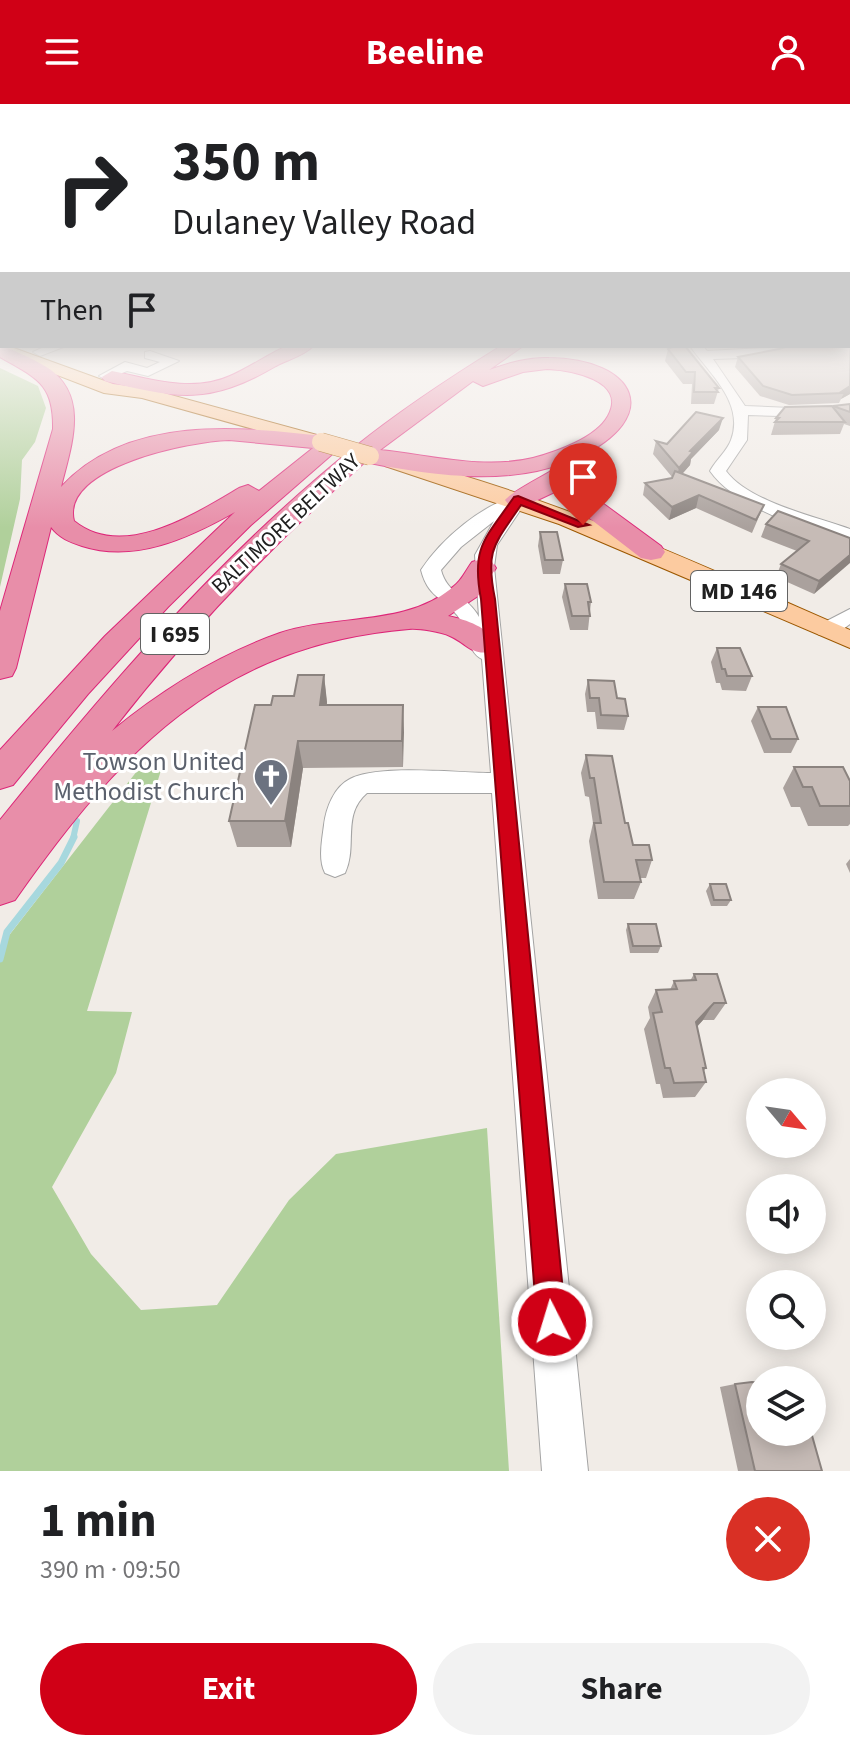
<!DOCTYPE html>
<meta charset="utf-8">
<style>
:root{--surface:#fff;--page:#f2f2f2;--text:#202124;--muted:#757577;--accent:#d00016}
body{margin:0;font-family:"Source Sans 3",sans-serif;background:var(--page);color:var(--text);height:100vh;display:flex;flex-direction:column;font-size:30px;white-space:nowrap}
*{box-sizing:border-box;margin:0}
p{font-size:26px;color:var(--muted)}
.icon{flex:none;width:44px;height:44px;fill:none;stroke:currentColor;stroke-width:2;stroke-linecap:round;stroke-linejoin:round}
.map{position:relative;height:1367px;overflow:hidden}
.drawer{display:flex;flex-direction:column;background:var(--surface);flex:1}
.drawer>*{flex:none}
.hud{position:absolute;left:0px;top:0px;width:850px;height:244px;box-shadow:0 4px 20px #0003;background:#fff;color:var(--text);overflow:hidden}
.needle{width:52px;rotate:119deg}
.fabs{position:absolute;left:746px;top:974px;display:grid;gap:16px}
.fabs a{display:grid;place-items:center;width:80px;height:80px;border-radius:50%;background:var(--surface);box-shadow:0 4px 20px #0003;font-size:40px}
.pin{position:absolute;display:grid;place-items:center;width:68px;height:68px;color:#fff;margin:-82px -34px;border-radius:50% 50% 50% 0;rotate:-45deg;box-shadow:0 0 8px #0007}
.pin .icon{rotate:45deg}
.me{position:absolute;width:88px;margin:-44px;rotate:355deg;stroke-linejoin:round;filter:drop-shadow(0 0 6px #0008)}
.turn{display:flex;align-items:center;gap:28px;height:168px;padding:0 40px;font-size:36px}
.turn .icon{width:104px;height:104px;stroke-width:2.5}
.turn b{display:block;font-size:56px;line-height:68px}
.then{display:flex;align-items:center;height:76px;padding:0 40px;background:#0003;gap:16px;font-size:30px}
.round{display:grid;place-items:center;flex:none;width:84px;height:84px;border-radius:42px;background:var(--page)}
.overview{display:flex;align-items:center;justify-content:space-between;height:136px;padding:0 40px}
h1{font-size:48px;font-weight:700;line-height:60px}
.cta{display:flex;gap:16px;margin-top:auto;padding:16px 40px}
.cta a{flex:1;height:92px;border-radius:48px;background:var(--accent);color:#fff;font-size:32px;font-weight:700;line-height:92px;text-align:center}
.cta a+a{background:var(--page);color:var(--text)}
header{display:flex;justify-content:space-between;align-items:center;height:104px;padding:0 40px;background:var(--accent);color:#fff;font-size:36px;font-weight:700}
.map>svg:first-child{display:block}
.forest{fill:#b0d09b}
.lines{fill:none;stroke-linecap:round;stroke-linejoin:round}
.stream-far1{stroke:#a7d8de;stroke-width:6}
.stream{stroke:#a7d8de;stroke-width:7}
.minor-casing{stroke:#a4a4a4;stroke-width:2}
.major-casing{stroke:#9c5800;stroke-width:2}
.highway-casing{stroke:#dd2678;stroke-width:2}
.minor{fill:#fff;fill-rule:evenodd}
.major{fill:#fccba0;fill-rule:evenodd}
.highway{fill:#e88ea9;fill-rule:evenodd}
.major-bridge-casing{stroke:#9c5800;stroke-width:19;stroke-linecap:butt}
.major-bridge{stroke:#fccba0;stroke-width:18}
.wall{fill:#aaa19d}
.shaded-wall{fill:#8b837f}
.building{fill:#c6bbb6;stroke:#8b837f;stroke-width:2}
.route{fill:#d00016;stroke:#87000e;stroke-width:2}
.labels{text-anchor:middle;stroke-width:6;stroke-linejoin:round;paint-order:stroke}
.far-street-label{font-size:22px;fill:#202020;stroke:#fff}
.shield{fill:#fff;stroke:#636363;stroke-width:2}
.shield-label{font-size:24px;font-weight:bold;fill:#202020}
.worship-label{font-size:26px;fill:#5b616d;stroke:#fff;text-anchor:end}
</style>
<header><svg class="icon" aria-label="menu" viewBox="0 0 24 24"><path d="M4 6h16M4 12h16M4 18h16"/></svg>Beeline<svg class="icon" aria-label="person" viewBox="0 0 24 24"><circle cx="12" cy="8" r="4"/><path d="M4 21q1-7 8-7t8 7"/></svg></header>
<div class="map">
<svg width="850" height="1367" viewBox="0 0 850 1367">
<rect width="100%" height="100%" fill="#f1ece7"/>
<!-- forest -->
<g class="forest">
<path d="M0,264L38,282L46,304L35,338L22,356L20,395L0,483Z"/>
<path d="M162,663L87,907L132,908L116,969L52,1083L91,1150L141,1206L217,1201L289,1096L336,1050L487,1024L509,1367H0V843L137,667Z"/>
</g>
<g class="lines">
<!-- stream-far1 -->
<path class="stream-far1" d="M73,735L77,717"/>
<!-- stream -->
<path class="stream" d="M0,855L7,828L61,759L74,733"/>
<!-- minor casing -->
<g class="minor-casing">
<g id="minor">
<path d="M46,242H66L40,252L33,248Z"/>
<path d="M690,242H703L707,247L803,242L770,253L713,255L745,302L814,305L850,301V309L814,313L748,311L747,336L726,367C749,398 814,412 850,425V437C807,426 736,404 710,367C716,356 727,347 731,336C745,299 709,269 690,242Z"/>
<path d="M150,247L179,257L148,272L127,267L106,276L99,272L125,258L147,264L160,258L145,254V248Z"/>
<path d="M518,391L527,396L497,441L494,463L588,1367H542L492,689H367C341,711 358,742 345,769L335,773L325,769C318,756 322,736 324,721C326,704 334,683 350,675C378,660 456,669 491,669L482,555C467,548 467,524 457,511C441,492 428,493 421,466C442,434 482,401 518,391ZM494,417L475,451L479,513C468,492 447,490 441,466L461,443Z"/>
<path d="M850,505V520L835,531H819L816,526L819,521Z"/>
</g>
</g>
<!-- major casing -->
<g class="major-casing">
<g id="major">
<path d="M0,239L113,280L149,285L328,334L331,338L321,344L142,294L104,289L0,249Z"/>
<path d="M392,352C551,391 701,461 850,526V544L559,420L385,362L382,358L385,354Z"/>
</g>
</g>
<!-- highway casing -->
<g class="highway-casing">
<g id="highway">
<path d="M0,239C12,247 33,254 48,264C90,293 71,342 61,383C129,309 243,323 332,333L340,335L344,340L251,421L168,503L88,590L13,681L0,685V646L105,532L235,408C189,434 135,459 82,442C70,438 59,434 51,423L16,564L12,572L0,575V507L53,325C54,279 36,274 0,253ZM229,336L313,344L259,387L248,381L239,384C195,410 123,457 74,417C60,362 193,337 229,336Z"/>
<path d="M287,242H313C305,251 287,256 276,262C209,301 178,295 105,277L102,273L112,267C150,275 193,289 230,272C250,263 267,251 287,242Z"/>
<path d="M501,242H523L489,266C509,259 529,253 549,254C635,255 666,312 577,354L585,356L589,361L583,368L590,390L661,442L665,448L661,454L651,456L641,454L571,400L561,385L527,401H509L505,396C512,387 550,369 564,359C504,382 426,371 365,358C273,440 188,529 112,627C163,585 218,551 280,529C336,510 408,523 454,482C462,476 466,466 472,458L482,455L492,458L496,464L478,492L448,512C468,516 487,523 498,540L493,547C472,553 468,540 450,532C441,528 419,524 409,525C218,541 119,648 15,796L0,801V716C108,582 221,450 356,342C402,305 451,273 501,242ZM547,265C570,266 628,276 608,312C596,334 556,348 533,354C483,366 430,351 380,346L473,277L483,282L523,268Z"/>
</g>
</g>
<!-- minor -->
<use href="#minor" class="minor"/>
<!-- major -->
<use href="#major" class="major"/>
<!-- highway -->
<use href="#highway" class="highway"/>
<!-- major-bridge casing -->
<g class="major-bridge-casing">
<path id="major-bridge" d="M321,338L370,352"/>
</g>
<!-- major-bridge -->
<use href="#major-bridge" class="major-bridge"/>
</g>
<!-- wall -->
<g class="wall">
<path d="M850,232V290L841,295L839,299L789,301L760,292L735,263L738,253Z"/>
<path d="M668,245L719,284L714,300H691L692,280H683L665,257Z"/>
<path d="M850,300V322L844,320L840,330L771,331L776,314L833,304V302Z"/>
<path d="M719,326L691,355L690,361L682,370L764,401L752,429L696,404L669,416L643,391L645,379L672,374V373L653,350L656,337L667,340Z"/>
<path d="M766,420L850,434L814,490L776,473L781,460L797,447L761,433Z"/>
<path d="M540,428L563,456L560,470H543L538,442Z"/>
<path d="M565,480L591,498L588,526H570L562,493Z"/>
<path d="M717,544L752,572L746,587L722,586L720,579H716L711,558Z"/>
<path d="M324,571L327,601H403V663L303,664L291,743H237L229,717L271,601L294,592Z"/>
<path d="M588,576L617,594L628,612L624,626L597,625L595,608H587L585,590Z"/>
<path d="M758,603L798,635L791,649H764L751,617Z"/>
<path d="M586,651L625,719L633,741L652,756L646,774H640L641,778L634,795H598L589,737L593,719L589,693L585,692L581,669Z"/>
<path d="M794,663L850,677V720L848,722H808L800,703H791L783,684Z"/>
<path d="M850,755V769L846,760Z"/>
<path d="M710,780L731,796L727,802H711L706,787Z"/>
<path d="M628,820L661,842L658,849H630L626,826Z"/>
<path d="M694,870L726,899L714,916H703L697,923L706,964L703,968L706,978L695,993L663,994L660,980H656L644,925L650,914L648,903L656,886H670L674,877H690Z"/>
<path d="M735,1280L822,1367H738L720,1283Z"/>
</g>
<!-- shaded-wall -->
<g class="shaded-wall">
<path d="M850,282V290L841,295L844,289L841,288Z"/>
<path d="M723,314L719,326L691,355L690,361L676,377L679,364L690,347Z"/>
<path d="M699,391L696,404L669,416L672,403Z"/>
<path d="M850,451V459L814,490L819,477Z"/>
<path d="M324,571L327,598L324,628L320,601Z"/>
<path d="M403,601L404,628L403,663L402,637Z"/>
<path d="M298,637L303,664L291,743L285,717Z"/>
<path d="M714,899L703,916L685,935L696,918Z"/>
</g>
<!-- building -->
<g class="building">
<path d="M848,232H850V282L841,288L844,289L792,291L763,282L738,253L779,245L788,242H848Z"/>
<path d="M674,242H685L719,284H715L718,288H694L695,268H686L668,245Z"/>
<path d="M850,300V308L833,302Z"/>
<path d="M832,302L845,318H775L779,314H776L785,303Z"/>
<path d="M696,308L723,314L690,347L693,348L679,364L656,337L667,340Z"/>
<path d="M675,367L764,401L756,416L699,391L672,403L645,379L672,374Z"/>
<path d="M778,407L850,434V451L819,477L781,460L809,437L766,420Z"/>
<path d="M540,428H557L563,456H545Z"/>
<path d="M565,480H587L591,498H588L590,512H572Z"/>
<path d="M717,544H740L752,572H727L725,565H722Z"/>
<path d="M298,571H324L320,601H403L402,637H298L285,717H229L255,601H271L273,592H294Z"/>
<path d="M588,576L614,577L617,594L625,595L628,612L601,611L599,594H590Z"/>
<path d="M758,603H786L798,635H771Z"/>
<path d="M586,651L612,652L625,719H628L633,741H649L652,756H636L641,778H604L594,719H601L594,674H590Z"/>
<path d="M794,663H843L850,677V702H820L812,683H803Z"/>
<path d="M710,780H726L731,796H714Z"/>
<path d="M628,820H656L661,842H633Z"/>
<path d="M694,870H717L726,899H714L696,918L706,964H703L706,978L674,979L670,964H665L653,909L662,908L656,886L677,885L674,877L696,876Z"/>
<path d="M752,1278L760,1279V1328H811L822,1367H755L735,1280Z"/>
</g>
<!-- sky -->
<linearGradient id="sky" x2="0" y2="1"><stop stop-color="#8ec2e4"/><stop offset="0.55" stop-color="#f9f6f4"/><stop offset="1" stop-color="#f9f6f4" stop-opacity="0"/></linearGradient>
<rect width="850" height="424" fill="url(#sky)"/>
<!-- route -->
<path class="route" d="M518,392L589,421L578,423L521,401C494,441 485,446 495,495L566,1218L562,1229L552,1233L541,1229L537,1218L481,495C471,443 485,435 514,393Z"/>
<!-- icons -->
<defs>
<g id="church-pin" transform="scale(1.8)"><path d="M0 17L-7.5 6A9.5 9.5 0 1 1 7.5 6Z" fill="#6b7280" stroke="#fff"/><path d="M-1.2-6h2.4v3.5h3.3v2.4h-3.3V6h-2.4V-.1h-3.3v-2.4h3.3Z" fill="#fff"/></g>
</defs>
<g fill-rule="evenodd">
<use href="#church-pin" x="271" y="672"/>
</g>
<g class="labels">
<!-- far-street labels -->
<g class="far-street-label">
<text transform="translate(285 419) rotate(-43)" y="8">BALTIMORE BELTWAY</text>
</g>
<!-- shield labels -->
<g class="shield">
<rect x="691" y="467" width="96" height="40" rx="6"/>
<rect x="141" y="510" width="68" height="40" rx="6"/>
</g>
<g class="shield-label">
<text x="739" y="495">MD 146</text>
<text x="175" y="538">I 695</text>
</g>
<!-- worship labels -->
<g class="worship-label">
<text x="245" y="666">Towson United<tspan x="245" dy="30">Methodist Church</tspan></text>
</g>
</g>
</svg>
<div class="fabs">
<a><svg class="needle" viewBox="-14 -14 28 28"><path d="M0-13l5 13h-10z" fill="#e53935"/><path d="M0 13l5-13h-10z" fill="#757577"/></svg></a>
<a><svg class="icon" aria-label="sound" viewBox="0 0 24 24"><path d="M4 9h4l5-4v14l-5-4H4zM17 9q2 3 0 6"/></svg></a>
<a><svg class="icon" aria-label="search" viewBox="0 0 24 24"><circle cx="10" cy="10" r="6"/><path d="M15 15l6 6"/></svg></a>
<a><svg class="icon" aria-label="layers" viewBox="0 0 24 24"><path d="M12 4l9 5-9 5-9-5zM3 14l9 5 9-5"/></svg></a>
</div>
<div class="pin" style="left:583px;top:421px;background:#d93025"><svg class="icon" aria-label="arrive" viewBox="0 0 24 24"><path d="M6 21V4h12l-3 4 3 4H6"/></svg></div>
<svg class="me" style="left:552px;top:1218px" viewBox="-20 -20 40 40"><circle r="17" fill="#d00016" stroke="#fff" stroke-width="3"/><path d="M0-11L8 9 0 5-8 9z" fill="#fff"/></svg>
<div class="hud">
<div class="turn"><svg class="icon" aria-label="right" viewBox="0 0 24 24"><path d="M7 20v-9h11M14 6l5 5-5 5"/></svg><div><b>350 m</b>Dulaney Valley Road</div></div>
<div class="then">Then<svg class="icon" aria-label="arrive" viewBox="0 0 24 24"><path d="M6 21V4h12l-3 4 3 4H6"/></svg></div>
</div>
</div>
<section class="drawer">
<div class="overview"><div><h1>1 min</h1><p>390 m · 09:50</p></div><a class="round" style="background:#d93025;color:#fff"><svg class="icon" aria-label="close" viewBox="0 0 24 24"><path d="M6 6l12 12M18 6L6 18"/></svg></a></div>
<div class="cta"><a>Exit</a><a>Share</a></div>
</section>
